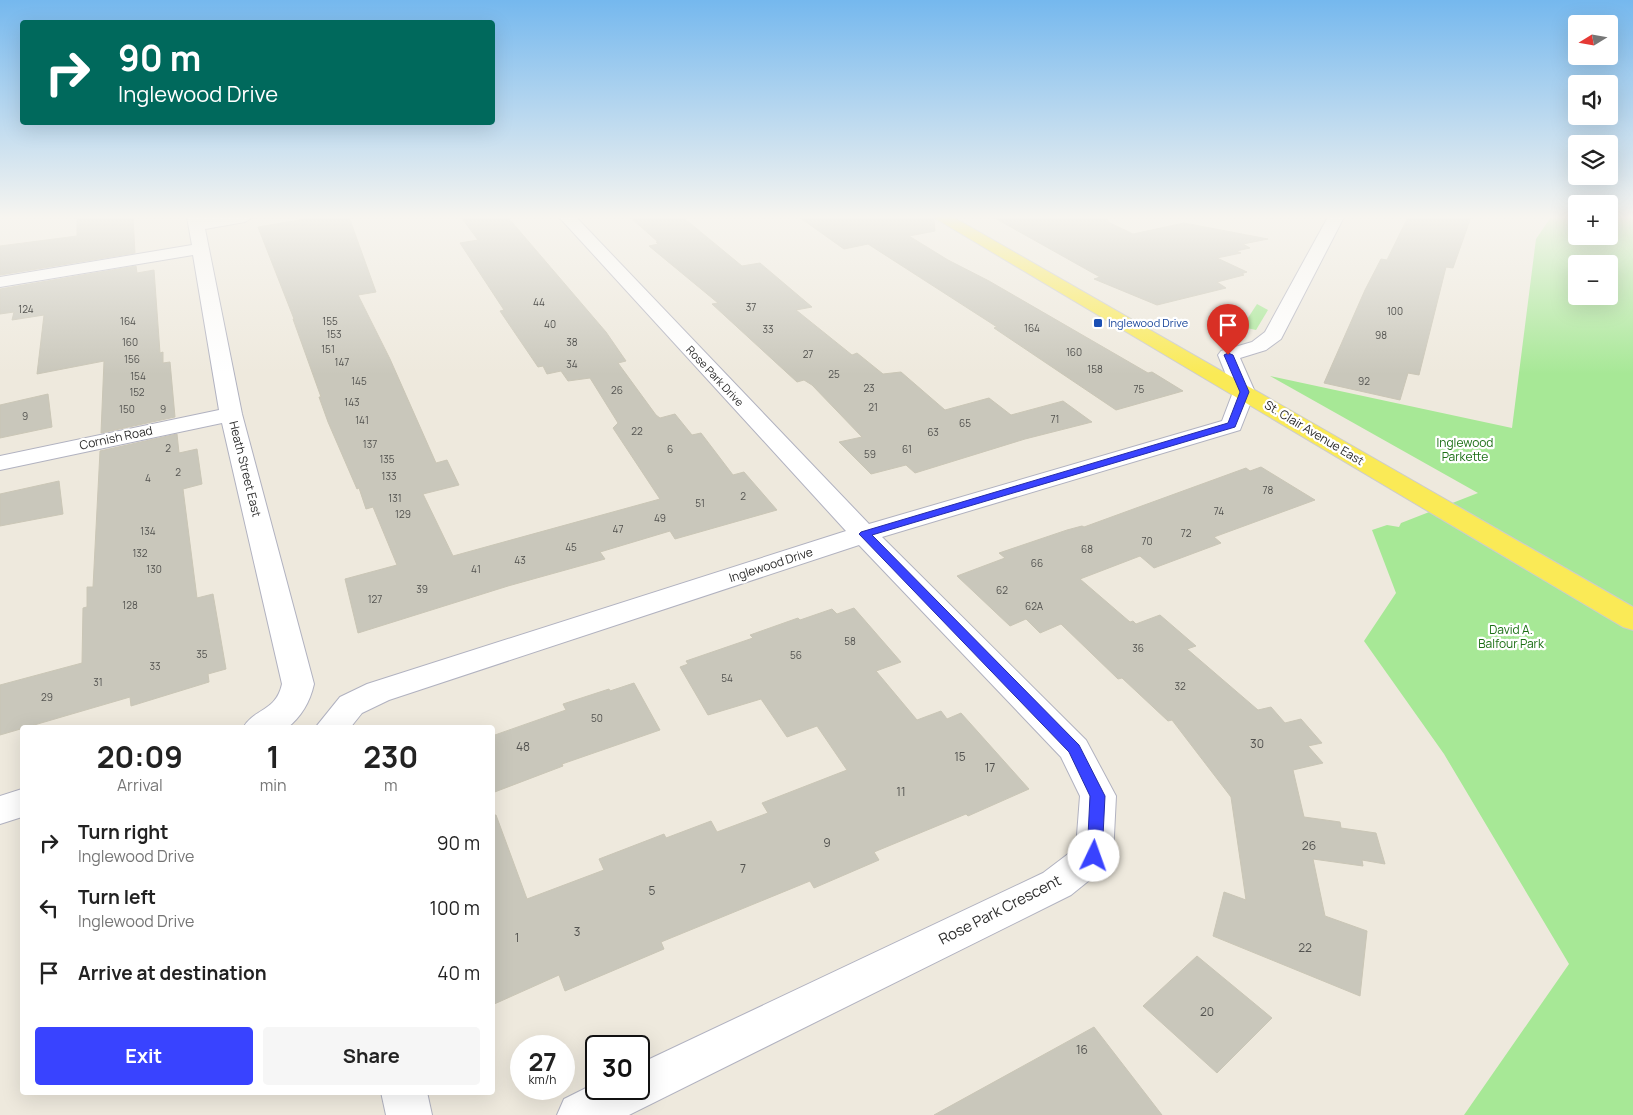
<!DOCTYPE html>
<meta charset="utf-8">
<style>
:root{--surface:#fff;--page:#f6f6f6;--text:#222;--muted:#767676;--accent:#3943ff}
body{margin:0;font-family:Manrope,sans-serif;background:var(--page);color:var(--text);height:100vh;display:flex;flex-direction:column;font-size:19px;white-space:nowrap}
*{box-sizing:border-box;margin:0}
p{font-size:16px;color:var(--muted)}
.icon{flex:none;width:28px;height:28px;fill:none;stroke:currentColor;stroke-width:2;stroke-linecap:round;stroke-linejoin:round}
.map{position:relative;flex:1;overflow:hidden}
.details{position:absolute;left:20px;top:725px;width:475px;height:370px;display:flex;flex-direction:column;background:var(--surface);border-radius:5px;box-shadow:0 5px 20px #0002}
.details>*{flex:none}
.hud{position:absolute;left:20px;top:20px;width:475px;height:105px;border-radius:5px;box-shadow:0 5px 20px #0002;background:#00695c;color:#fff;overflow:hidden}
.needle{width:32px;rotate:259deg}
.fabs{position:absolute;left:1568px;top:15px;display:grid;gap:10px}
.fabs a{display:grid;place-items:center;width:50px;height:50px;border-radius:5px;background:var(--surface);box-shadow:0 5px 20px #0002;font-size:25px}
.speed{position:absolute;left:510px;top:1035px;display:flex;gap:10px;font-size:25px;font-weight:700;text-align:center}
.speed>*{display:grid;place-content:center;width:65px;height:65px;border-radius:50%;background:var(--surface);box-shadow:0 5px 20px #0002;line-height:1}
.speed small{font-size:12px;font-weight:400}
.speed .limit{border:2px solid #111;border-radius:8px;background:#fff;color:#111}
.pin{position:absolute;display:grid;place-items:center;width:42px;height:42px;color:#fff;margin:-51px -21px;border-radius:50% 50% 50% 0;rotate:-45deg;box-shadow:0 0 5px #0007}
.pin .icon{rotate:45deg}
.me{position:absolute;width:55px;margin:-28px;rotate:3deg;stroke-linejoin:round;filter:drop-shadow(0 0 4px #0008)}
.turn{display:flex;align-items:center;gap:18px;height:105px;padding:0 15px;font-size:22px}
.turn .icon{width:65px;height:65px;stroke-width:2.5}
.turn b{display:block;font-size:35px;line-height:42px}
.eta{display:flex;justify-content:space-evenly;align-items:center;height:85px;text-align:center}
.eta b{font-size:30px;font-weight:700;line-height:35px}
.button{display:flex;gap:10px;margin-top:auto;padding:10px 15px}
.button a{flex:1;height:58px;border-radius:5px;background:var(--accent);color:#fff;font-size:20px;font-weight:700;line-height:58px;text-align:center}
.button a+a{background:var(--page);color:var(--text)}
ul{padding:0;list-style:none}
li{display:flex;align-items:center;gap:15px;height:65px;padding:0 15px}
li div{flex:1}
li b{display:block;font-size:19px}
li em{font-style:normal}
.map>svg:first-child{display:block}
.green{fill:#a7e896;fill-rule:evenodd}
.building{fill:#c9c7bb;stroke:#cac6b6}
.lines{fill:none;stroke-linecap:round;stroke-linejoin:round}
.minor-casing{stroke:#b1b2c0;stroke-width:2}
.major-casing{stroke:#ccc;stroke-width:2}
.minor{fill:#fff;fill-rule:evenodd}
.major{fill:#faea56;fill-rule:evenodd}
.route{fill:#3943ff;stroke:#252ca6}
.transit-dot{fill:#1a4fb4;stroke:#fff;stroke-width:2}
.labels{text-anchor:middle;stroke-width:4.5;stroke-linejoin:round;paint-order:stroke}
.number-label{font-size:10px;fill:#535350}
.far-transit-label{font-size:11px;fill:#164399;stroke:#fff;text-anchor:start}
.far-street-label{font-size:11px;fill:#2c2c2c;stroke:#fff}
.street-label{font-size:12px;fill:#2c2c2c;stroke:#fff}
.park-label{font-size:12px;fill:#1c6f15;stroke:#fff}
.near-number-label{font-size:12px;fill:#535350}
.near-street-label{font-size:15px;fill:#2c2c2c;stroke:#fff}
</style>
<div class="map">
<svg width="1633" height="1115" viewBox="0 0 1633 1115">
<rect width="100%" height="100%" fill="#eee9dd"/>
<!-- green -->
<g class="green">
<path d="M1551,217H1576V236H1609V217H1633V1115H1464L1569,964L1444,754L1364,641L1396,593L1372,530L1387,525L1399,527L1401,523L1478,493L1270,376L1512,428L1536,239ZM1576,264H1609V296H1576Z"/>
<path d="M1257,304L1268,310L1256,330L1242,327Z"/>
</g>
<!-- building -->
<g class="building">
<path d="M77,217H133L135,253L0,275V246L77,236Z"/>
<path d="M317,217H349L376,292L358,295L390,359L436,463L447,460L459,485L423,494L453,556L660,499L613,428L618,423L590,378L568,381L561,371L547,374L543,366L538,367L500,311L504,310L460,243L478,240L461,217H505L511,221L606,332L626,361L618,363L656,415L660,418L675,414L692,435L701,433L733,475L744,472L777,510L675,539L670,531L600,552L605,559L508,586L358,633L345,579L397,565L373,507L366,509L359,488L357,489L328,422L319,397H321L293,319H294L258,227Z"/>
<path d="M630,217L685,219L742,266L760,263L812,307L796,310L852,355L857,353L883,374L901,372L945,410L989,398L1011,415L1063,401L1092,422L1025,439L915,473L906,465L871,474L839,442L862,437L812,385L804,380L797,382L712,304L718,303L649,246L658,244L656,242H658Z"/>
<path d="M799,217H931L934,220L935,231L909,236L948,260L989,281L1148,373L1152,372L1183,391L1116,410L994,328L997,327L868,244L844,249Z"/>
<path d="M993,217H1107L1108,222L1133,234L1184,223L1268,239L1243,244L1250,248L1236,251L1241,253L1217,258L1247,272L1241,274L1244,275L1217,282L1226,288L1157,305L1094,279L1100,277Z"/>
<path d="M1408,217H1471L1453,268L1446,267L1419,375L1408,373L1400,400L1324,383L1365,290L1381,259L1387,260Z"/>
<path d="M136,266L137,273L154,270L160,353L163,352V363L170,362L175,417L101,433L104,361L37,374L44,315L12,320L14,312L0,314V289Z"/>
<path d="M48,394L52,427L0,438V405Z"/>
<path d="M177,434L179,453L197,449L202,484L183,489L197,598L213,594L226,669L208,674L209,682L131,706L130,697L0,735V685L82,663L83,608L87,607V587H93L100,451Z"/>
<path d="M1261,467L1315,500L1214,537L1221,543L1154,568L1140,556L1080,579L1130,622L1133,621L1136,624L1160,615L1196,646L1187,649L1258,710L1271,707L1285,723L1301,719L1322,743L1308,746L1323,763L1293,770L1304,817L1340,822L1341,828L1376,833L1385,864L1362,860L1363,866L1313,859L1325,916L1367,931L1360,996L1213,936L1224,892L1246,900L1231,797L1172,720L1168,721L1122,678L1118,679L1061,624L1040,633L1026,619L1010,626L957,576L1005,558L999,553L1067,530L1082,526L1084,527L1246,468L1250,471Z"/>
<path d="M59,481L63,514L0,526V494Z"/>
<path d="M854,608L901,662L876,671L917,720L941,711L947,719L961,713L1029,789L968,816L966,814L874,852L879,860L814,888L810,881L661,942L664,949L565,991L559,975L492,1005V815H496L527,899L604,870L599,859L664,834L666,838L711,821L717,832L768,813L762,803L847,770L817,726L787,737L761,699L708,715L680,667L688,664L686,661L753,638L750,635L798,618L800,620L832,609L837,614Z"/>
<path d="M634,683L660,730L562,764L563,766L492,793V736L566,710L563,704L609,689L610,691Z"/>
<path d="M1197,956L1272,1018L1217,1073L1143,1006Z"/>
<path d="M1094,1027L1162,1115H934Z"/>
</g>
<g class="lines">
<!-- minor casing -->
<g class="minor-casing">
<g id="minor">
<path d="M187,217H253L245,222L205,229L242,414L314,684C310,702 301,717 287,728H243C254,708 276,712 282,684L222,423L0,470V456L219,410L193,255L0,287V277L192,245Z"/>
<path d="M559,217H576L869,524L1222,421L1233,392L1218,355L1221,351L1252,342L1265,332L1328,217H1344L1281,339L1266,350L1240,358L1255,392L1240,430L882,537L1086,740L1116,796L1113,855L1107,866L1071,895L629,1115H557L564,1099L596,1083V1089H639V1064L1043,873L1076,848L1080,796L1061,757L859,545L389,700L362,713L350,728H315L340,697L367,684L846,531Z"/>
<path d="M22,789V817L0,824V796Z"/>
<path d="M381,1092H427L432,1115H386Z"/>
</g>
</g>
<!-- major casing -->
<g class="major-casing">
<path id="major" d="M933,217H953L1633,607V630L1623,627Z"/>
</g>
<!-- minor -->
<use href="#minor" class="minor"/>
<!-- major -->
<use href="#major" class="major"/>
</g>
<!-- sky -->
<linearGradient id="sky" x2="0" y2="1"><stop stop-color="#75b8ee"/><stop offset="0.58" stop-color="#f7f5f0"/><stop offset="1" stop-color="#f7f5f0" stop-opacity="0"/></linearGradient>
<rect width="1633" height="374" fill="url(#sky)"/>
<!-- route -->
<path class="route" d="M1228,353L1233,355L1249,392L1235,427L872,535L1079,745L1105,796L1102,856L1100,860L1094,862L1089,860L1087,856L1090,796L1069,752L859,534L861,532L1228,423L1240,392L1224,355Z"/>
<!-- markers -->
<rect class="transit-dot" x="1093" y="318" width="10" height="10" rx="2.5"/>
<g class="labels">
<!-- number labels -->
<g class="number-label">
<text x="539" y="306">44</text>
<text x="751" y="311">37</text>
<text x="26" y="313">124</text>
<text x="1395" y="315">100</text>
<text x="128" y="325">164</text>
<text x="330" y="325">155</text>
<text x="550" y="328">40</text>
<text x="1032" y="332">164</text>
<text x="768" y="333">33</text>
<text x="334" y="338">153</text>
<text x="1381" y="339">98</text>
<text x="130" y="346">160</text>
<text x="572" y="346">38</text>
<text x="328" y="353">151</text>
<text x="1074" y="356">160</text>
<text x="808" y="358">27</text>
<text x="132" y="363">156</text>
<text x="342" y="366">147</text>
<text x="572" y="368">34</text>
<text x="1095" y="373">158</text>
<text x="834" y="378">25</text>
<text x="138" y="380">154</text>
<text x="359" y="385">145</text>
<text x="1364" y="385">92</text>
<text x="869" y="392">23</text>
<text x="1139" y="393">75</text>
<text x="617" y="394">26</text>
<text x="137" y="396">152</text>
<text x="352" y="406">143</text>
<text x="873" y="411">21</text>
<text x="127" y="413">150</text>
<text x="163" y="413">9</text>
<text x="25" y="420">9</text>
<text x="1055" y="423">71</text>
<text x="362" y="424">141</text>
<text x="965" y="427">65</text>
<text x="637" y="435">22</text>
<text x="933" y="436">63</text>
<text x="370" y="448">137</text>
<text x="168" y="452">2</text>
<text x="670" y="453">6</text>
<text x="907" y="453">61</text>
<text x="870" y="458">59</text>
<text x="387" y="463">135</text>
<text x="178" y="476">2</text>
<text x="389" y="480">133</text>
<text x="148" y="482">4</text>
<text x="1268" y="494">78</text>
<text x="743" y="500">2</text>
<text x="395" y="502">131</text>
<text x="700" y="507">51</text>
<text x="1219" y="515">74</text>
<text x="403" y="518">129</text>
<text x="660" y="522">49</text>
<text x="618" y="533">47</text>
<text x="148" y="535">134</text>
<text x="1186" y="537">72</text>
<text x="1147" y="545">70</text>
<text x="571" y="551">45</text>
<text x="1087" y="553">68</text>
<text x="140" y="557">132</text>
<text x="520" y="564">43</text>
<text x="1037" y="567">66</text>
<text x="154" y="573">130</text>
<text x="476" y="573">41</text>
<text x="422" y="593">39</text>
<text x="1002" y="594">62</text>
<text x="375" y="603">127</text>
<text x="130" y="609">128</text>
<text x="1034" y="610">62A</text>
<text x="850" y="645">58</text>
<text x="1138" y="652">36</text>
<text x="202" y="658">35</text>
<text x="796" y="659">56</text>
<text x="155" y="670">33</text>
<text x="727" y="682">54</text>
<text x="98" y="686">31</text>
<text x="1180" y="690">32</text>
<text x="47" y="701">29</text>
<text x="597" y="722">50</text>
</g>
<!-- far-transit labels -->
<g class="far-transit-label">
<text x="1108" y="327">Inglewood Drive</text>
</g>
<!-- far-street labels -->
<g class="far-street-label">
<text transform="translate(715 376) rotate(47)" y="4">Rose Park Drive</text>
</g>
<!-- street labels -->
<g class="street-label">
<text transform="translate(1314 433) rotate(31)" y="4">St. Clair Avenue East</text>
<text transform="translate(116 438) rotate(-12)" y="4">Cornish Road</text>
<text transform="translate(245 469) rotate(76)" y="4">Heath Street East</text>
<text transform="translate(771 565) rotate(-18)" y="4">Inglewood Drive</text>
</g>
<!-- park labels -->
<g class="park-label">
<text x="1465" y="447">Inglewood<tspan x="1465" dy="14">Parkette</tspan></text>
<text x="1511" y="634">David A.<tspan x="1511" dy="14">Balfour Park</tspan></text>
</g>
<!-- near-number labels -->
<g class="near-number-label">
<text x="1257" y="748">30</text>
<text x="523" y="751">48</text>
<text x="960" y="761">15</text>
<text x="990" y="772">17</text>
<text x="901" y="796">11</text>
<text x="827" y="847">9</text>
<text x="1309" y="850">26</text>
<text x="743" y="873">7</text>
<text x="652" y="895">5</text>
<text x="577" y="936">3</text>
<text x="517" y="942">1</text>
<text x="1305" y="952">22</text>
<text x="1207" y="1016">20</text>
<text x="1082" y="1054">16</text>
</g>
<!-- near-street labels -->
<g class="near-street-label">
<text transform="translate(1000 910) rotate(-27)" y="5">Rose Park Crescent</text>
</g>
</g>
</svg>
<div class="fabs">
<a><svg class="needle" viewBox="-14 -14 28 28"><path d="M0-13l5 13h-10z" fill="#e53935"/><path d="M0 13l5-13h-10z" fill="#767676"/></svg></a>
<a><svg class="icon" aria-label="sound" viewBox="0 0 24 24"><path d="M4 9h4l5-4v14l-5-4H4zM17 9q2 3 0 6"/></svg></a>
<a><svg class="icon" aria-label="layers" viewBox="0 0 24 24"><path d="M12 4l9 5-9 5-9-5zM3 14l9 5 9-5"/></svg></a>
<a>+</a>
<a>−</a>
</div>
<div class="speed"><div>27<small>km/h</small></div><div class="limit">30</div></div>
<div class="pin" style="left:1228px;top:355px;background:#d93025"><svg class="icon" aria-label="arrive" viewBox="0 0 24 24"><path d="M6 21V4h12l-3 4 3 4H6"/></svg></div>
<svg class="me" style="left:1094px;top:856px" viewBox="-20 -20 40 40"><circle r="19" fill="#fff"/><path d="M0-13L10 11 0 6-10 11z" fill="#3943ff"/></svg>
<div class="hud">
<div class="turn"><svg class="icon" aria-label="right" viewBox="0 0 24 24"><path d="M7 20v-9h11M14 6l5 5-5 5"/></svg><div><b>90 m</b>Inglewood Drive</div></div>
</div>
<section class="details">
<div class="eta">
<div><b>20:09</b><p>Arrival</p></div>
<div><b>1</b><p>min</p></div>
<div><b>230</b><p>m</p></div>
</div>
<ul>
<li><svg class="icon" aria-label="right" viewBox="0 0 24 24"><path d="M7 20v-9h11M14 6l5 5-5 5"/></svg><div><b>Turn right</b><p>Inglewood Drive</p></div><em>90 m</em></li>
<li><svg class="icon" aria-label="left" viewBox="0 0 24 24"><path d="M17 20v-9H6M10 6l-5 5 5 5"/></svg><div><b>Turn left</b><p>Inglewood Drive</p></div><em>100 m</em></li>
<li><svg class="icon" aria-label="arrive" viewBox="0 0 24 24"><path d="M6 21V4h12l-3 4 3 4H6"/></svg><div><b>Arrive at destination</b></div><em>40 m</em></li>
</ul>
<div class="button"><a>Exit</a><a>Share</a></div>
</section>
</div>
